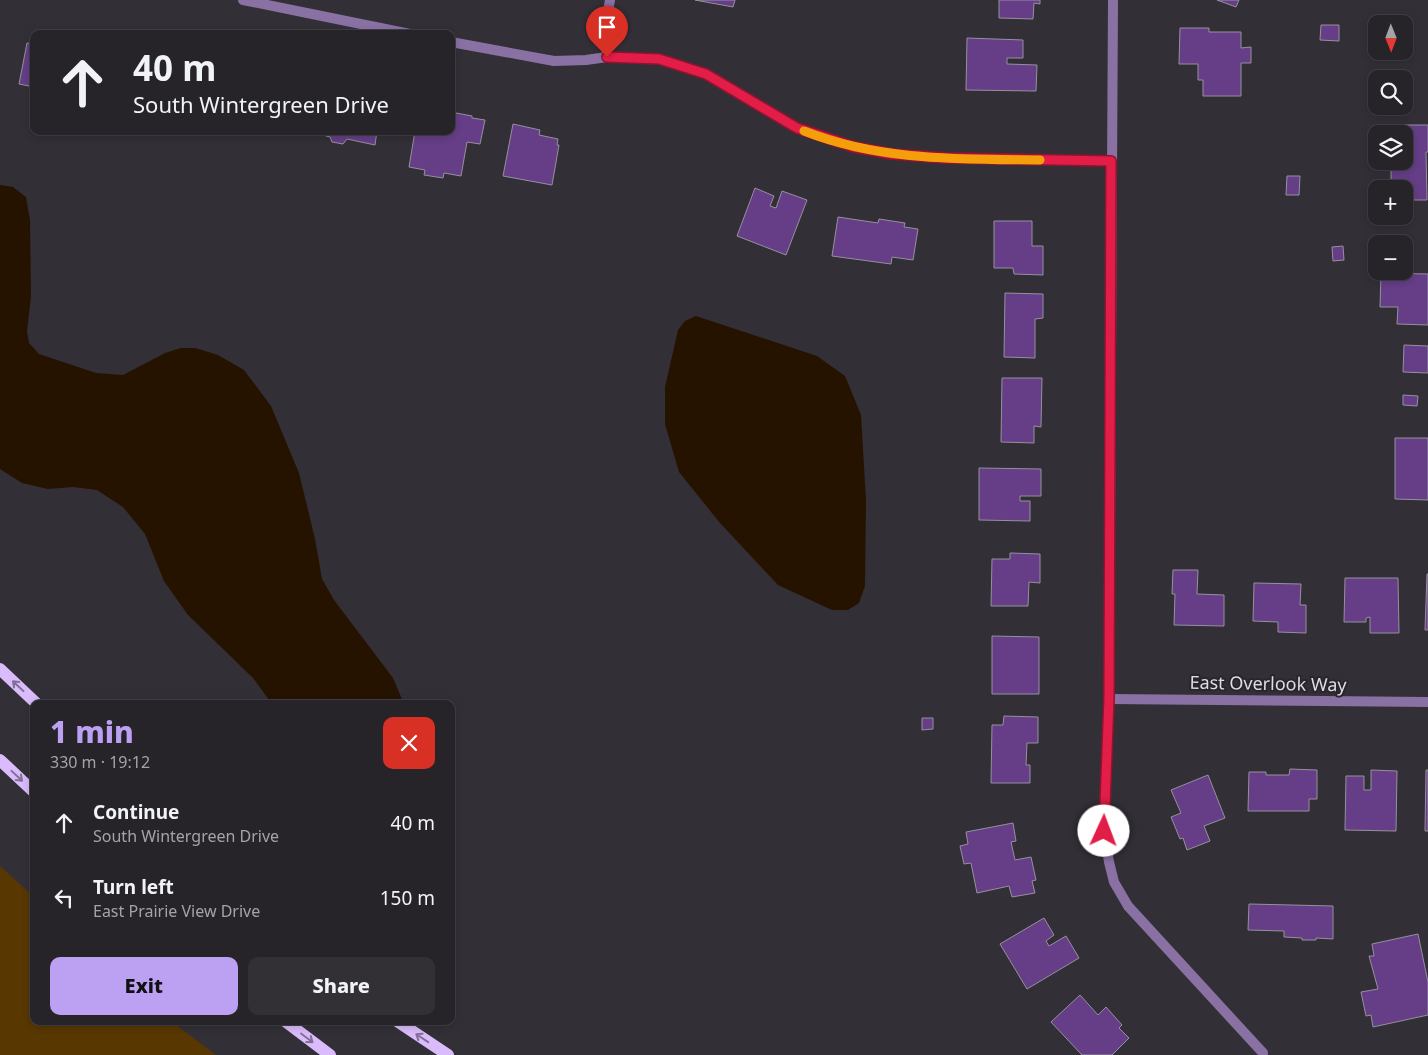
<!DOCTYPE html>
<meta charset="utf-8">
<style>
:root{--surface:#262329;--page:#322f35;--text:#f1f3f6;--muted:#a4a4a8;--line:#424046;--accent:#bca0f2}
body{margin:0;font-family:"Noto Sans",sans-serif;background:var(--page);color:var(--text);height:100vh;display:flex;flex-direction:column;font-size:19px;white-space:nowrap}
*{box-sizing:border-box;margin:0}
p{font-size:16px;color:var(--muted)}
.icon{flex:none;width:28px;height:28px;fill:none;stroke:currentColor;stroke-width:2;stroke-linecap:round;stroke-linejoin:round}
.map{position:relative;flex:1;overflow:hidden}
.drawer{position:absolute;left:30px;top:700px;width:425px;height:325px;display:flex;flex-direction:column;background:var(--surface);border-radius:10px;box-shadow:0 2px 8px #0003,0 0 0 1px var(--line)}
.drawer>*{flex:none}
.banner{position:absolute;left:30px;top:30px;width:425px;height:105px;border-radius:10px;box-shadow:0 2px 8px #0003,0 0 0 1px var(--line);background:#262329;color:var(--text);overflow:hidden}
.needle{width:32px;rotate:179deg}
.buttons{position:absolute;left:1368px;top:15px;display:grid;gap:10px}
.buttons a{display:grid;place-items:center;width:45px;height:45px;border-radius:10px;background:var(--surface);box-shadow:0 2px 8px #0003,0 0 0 1px var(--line);font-size:25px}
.pin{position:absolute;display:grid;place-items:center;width:42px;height:42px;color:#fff;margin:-51px -21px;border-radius:50% 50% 50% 0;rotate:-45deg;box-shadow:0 0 5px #0007}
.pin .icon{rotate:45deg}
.me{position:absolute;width:55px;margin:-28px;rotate:2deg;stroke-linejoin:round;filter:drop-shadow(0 0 4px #0008)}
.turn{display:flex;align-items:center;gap:18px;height:105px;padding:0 20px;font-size:22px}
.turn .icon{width:65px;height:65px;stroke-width:2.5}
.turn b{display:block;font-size:35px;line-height:42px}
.round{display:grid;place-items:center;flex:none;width:52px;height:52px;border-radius:10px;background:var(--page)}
.summary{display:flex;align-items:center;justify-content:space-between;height:85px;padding:0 20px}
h1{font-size:30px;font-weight:800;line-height:38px;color:var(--accent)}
.action{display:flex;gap:10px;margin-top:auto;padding:10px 20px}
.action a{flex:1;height:58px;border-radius:10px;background:var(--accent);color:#111;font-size:20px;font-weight:800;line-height:58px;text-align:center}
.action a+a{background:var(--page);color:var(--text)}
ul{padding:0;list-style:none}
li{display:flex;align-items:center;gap:15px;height:75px;padding:0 20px}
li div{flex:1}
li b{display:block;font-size:19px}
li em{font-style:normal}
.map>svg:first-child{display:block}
.green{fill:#583701}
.water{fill:#251300}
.building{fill:#653e87;stroke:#96919b}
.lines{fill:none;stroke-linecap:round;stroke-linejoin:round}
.street{stroke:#8a71a4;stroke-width:10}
.primary{stroke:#dabbfb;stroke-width:12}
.oneway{stroke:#827094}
.route-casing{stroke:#92132f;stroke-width:12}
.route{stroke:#e11d48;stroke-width:9}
.slow{stroke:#f59e0b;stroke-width:9}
.labels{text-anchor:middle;stroke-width:4;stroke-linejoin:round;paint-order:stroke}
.street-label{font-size:18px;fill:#dfdce2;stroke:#29252d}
</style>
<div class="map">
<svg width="1428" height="1055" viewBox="0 0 1428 1055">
<rect width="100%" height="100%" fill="#332f37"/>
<!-- green -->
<path class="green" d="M0,866L34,897V1021H171L216,1055H0Z"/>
<!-- water -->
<g class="water">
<path d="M0,185L13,187L26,197L30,220L31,296L27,331L29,343L39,354L96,373L123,375L165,353L181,348H195L218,355L244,370L271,406L299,473L315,539L322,579L334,600L393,678L404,704H272L253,678L188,615L164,581L145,534L123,507L97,490L73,487L48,489L22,483L0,469Z"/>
<path d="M696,316L817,356L845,376L861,415L866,501L865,586L859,603L848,610H832L778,585L720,523L679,472L665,424V387L678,330L685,321Z"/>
</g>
<!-- building -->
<g class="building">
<path d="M695,0H735L733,7Z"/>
<path d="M999,0H1040V4L1034,3L1033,19L999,18Z"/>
<path d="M1217,0H1239L1236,7Z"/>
<path d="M1321,25H1339V41L1320,40Z"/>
<path d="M1180,28H1209V32H1241V48L1251,47V63H1241V96H1203V80H1198V64H1179Z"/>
<path d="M967,38L1023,40V58H1007V64L1037,65L1036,91L966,90Z"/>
<path d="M27,43L34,44V87L19,84Z"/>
<path d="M451,112L472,116V118L485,120L480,144L467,142L461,176L444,173L443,178L424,175L425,170L409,167L415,131H451Z"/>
<path d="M513,124L540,130L539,135L558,139L557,145H559L552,185L503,176Z"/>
<path d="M1391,125H1428V152H1426L1427,200H1404V189H1391V161H1404V134H1391Z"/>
<path d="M308,131H377L375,145L347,139L343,144L332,142L330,137Z"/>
<path d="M1287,176H1300L1299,195H1286Z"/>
<path d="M755,188L774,196L770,206L776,208L782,191L807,200L786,255L737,236Z"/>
<path d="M838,217L878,223L879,219L905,223L904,227L918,229L913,260L892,257L891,264L832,256Z"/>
<path d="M994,221H1032V246H1043V275L1014,274L1013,268H994Z"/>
<path d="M1402,239V244H1376V265H1373L1372,240Z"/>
<path d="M1343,246L1344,260L1333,261L1332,247Z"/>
<path d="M1381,273L1428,274V325L1397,324L1398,307H1380Z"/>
<path d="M1005,293L1043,294V318L1035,319V358L1004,357Z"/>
<path d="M1404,345L1428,346V373L1403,372Z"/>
<path d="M1002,378H1042L1041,427L1034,426V443L1001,442Z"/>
<path d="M1403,395L1418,396L1417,406L1403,405Z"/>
<path d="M1395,438H1428V500L1395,499Z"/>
<path d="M979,468L1041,469V496H1020V501H1030V521L979,520Z"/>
<path d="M1010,553L1040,554V583L1029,582L1028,606H991L992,559H1010Z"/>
<path d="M1173,570H1198L1197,594L1224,595V626L1174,625L1175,594H1172Z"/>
<path d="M1427,574H1428V630H1425Z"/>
<path d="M1345,578H1398L1399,633H1370V617L1366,618V622H1344Z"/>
<path d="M1254,583L1301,584L1300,605H1306V633L1278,632V622L1253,621Z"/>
<path d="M992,636L1039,637V694H992Z"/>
<path d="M1004,716L1038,717V743H1027L1026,765H1030V783H991L992,725H1003Z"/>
<path d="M922,718H933V729L922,730Z"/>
<path d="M1290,769L1317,770V799H1309V811H1248L1249,772H1266V775H1289Z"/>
<path d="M1371,770L1397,771L1396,831L1345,830L1346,776H1364V790H1371Z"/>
<path d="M1426,770H1428V831H1425Z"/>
<path d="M1208,775L1225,818L1204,826L1210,841L1187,850L1183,838L1180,839L1171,817L1181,813L1171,790Z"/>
<path d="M1013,823L1016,841L1011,842L1015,860L1031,857L1036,880L1032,881L1035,893L1012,897L1009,886L977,893L971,863L964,864L960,846L968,844L966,832Z"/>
<path d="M1249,904L1333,906V939L1316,938V940H1302V938L1284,937V931L1248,930Z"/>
<path d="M1044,918L1054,935L1046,941L1049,946L1066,936L1079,958L1027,989L1000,944Z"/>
<path d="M1418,934L1428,982V1015L1373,1027L1371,1015L1366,1016L1361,992L1378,989L1369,956H1374L1372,944Z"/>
<path d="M1080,995L1098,1015L1106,1007L1122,1025L1119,1028L1129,1038L1112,1055H1082L1051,1022Z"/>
</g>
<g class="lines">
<!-- street -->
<g class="street">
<path d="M243,0L410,34"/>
<path d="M1113,0L1109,699L1104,831L1109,862L1114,882L1128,906L1263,1053"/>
<path d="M451,42L554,61L586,60L607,57L659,59L706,74L797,128L854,147L892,154L945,158L1111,161"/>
<path d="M607,57L606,22L610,0"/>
<path d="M1109,699L1428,702"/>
</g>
<!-- primary -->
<g class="primary">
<path d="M0,669L37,704"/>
<path d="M0,760L34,792"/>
<path d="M285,1021L330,1055"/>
<path d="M397,1021L448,1055"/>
</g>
</g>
<!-- one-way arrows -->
<defs><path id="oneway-shaft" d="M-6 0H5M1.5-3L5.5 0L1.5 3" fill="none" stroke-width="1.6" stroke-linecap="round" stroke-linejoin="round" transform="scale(1.25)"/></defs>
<g class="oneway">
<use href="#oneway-shaft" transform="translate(18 686) rotate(-137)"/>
<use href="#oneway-shaft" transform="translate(17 776) rotate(43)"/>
<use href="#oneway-shaft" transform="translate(307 1038) rotate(37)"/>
<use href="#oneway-shaft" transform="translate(422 1038) rotate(-146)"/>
</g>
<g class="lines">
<!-- route casing -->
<g class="route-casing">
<path id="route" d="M607,57L659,59L706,74L797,128L854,147L892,154L945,158L1111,161L1109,698L1104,831"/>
</g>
<!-- route -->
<use href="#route" class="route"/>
<!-- slow -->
<path class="slow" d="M804,131C880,161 959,159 1040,160"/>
</g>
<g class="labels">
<!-- street labels -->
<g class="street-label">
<text transform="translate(1268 684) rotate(1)" y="6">East Overlook Way</text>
</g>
</g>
</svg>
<div class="buttons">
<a><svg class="needle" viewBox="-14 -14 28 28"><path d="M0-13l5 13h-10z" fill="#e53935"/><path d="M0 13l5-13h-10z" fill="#a4a4a8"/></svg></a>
<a><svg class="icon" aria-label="search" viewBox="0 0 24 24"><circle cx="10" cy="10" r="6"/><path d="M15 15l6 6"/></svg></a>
<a><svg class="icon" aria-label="layers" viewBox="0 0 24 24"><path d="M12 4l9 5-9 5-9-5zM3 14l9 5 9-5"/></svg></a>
<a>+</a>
<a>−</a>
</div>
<div class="pin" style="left:607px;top:57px;background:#d93025"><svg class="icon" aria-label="arrive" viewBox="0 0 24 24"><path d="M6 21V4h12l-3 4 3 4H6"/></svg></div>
<svg class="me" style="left:1104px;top:831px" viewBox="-20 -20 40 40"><circle r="19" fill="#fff"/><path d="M0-13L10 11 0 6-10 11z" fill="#e11d48"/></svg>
<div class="banner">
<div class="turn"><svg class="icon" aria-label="ahead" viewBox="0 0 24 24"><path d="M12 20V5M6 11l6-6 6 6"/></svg><div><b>40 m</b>South Wintergreen Drive</div></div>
</div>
<section class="drawer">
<div class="summary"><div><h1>1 min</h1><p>330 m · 19:12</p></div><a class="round" style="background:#d93025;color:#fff"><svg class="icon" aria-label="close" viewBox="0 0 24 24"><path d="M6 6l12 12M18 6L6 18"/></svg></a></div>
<ul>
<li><svg class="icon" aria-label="ahead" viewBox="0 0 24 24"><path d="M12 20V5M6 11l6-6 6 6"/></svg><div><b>Continue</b><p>South Wintergreen Drive</p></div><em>40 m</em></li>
<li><svg class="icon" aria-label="left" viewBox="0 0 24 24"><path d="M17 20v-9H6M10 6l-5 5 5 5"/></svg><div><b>Turn left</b><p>East Prairie View Drive</p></div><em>150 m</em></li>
</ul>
<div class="action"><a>Exit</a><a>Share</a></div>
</section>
</div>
